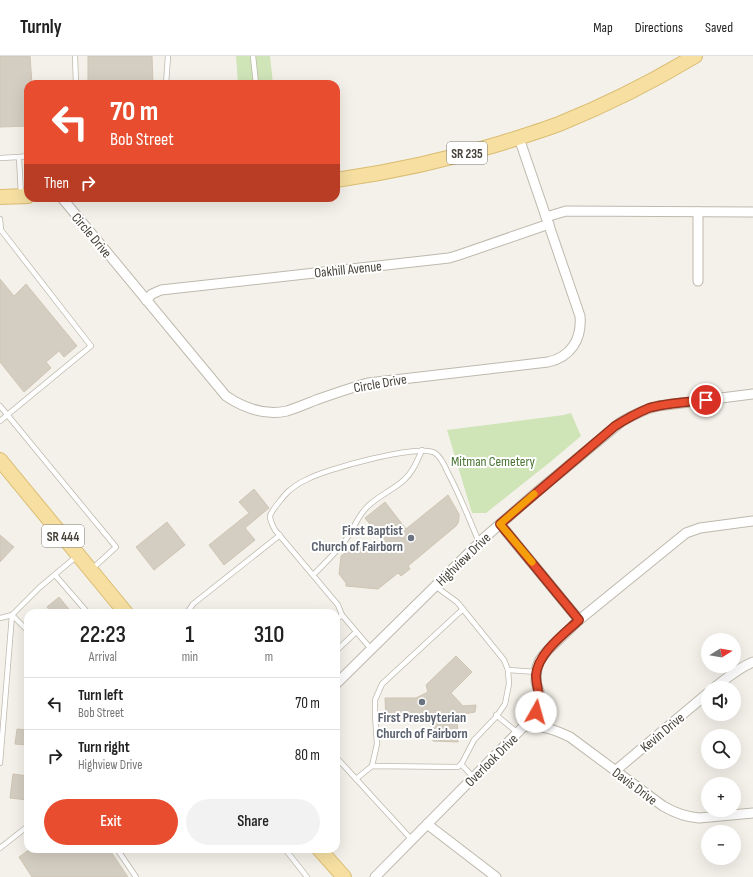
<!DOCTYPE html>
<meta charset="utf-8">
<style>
:root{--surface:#fff;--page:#f2f2f2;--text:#222;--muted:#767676;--line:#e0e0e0;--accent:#e74d2e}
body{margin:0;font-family:"Sofia Sans Condensed",sans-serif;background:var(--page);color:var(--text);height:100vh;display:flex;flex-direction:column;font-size:15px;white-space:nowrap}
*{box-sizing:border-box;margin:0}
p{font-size:13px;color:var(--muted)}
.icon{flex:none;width:22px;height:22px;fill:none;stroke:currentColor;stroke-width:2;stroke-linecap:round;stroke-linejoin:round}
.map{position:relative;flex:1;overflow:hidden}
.side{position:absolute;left:24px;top:553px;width:316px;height:244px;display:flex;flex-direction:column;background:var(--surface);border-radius:12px;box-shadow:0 4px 16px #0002}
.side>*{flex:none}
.banner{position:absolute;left:24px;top:24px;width:316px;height:122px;border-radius:12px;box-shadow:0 4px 16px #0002;background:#e74d2e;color:#fff;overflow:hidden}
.needle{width:26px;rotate:79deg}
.buttons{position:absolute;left:701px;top:577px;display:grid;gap:8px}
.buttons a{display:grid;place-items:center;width:40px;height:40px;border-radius:50%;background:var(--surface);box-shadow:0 4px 16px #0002;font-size:20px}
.pin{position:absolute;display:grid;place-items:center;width:34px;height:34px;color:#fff;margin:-17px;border:2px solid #fff;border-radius:50%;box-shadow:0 1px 4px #0007}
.me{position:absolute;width:44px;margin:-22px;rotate:7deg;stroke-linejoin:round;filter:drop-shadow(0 0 3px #0008)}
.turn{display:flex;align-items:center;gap:14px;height:84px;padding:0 20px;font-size:18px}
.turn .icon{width:52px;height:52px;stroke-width:2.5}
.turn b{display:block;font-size:28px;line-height:34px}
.then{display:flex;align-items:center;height:38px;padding:0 20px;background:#0003;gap:8px;font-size:15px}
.eta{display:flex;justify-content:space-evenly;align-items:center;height:68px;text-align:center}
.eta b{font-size:24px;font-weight:600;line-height:28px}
.button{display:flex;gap:8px;margin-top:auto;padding:8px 20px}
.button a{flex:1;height:46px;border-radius:24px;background:var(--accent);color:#fff;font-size:16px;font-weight:600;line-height:46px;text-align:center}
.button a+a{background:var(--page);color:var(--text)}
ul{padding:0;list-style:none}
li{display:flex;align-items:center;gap:12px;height:52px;padding:0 20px;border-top:1px solid var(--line)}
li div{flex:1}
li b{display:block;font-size:15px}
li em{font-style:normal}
header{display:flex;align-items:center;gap:24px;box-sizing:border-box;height:56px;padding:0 20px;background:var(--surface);border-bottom:1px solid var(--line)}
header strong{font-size:19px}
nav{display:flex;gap:22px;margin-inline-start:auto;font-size:14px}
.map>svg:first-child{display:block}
.green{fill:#cfe4b7}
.building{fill:#d4cdc1;stroke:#cfc5b4}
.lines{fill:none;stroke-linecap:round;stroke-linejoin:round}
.service-casing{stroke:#beb9ad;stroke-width:6}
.minor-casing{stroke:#beb9ad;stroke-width:11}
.primary-casing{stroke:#dabd72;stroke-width:16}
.service{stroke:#fff;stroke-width:4.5}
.minor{stroke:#fff;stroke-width:9}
.primary{stroke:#f6dfa1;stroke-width:14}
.route-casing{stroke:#96321e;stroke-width:10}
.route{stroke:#e74d2e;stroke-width:7}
.slow{stroke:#f59e0b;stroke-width:7}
.worship-dot{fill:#6b7280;stroke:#fff;stroke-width:1.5}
.labels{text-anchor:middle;stroke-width:4;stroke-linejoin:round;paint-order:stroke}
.shield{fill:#fff;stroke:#7e7b74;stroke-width:1}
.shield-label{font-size:13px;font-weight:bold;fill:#474239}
.street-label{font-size:14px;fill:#474239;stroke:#fff}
.park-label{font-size:14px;fill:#497431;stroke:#fff}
.worship-label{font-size:14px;font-weight:bold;fill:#5b616d;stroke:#fff;text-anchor:end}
</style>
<header>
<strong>Turnly</strong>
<nav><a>Map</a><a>Directions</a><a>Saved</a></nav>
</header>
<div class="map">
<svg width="753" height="821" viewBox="0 0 753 821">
<rect width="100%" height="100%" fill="#f4f1ea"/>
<!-- green -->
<g class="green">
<path d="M236,0H270L273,28H238Z"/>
<path d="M571,357L581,380L549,407L486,457H472L447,374L564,359Z"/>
</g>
<!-- building -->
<g class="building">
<path d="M0,0H30L32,28H28V70L0,71Z"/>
<path d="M88,0H152L153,28H88Z"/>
<path d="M0,223L14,240L26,228L77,290L64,301L59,295L46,306L51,312L24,336L0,306Z"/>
<path d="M254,433L269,452L245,472L255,484L224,509L209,489L249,457L239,446Z"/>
<path d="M448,439L459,458V463L458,467L456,470L408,510L410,513L401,520L398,517L378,533L346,530V527L339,518L341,500L350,493V491L391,495L365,462L385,446L406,473Z"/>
<path d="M167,466L185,489L154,514L136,491Z"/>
<path d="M0,479L14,491L0,506Z"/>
<path d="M59,541L72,557H52L47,551Z"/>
<path d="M456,600L472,616L451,637L463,650L476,649L475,656L463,658L457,661L458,686L433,685L430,663L386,664L385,642H416L428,636L426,629Z"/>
<path d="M17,673L28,674V689L15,688Z"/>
<path d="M13,718L28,720V744L10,742Z"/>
<path d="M30,793H109L128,821H32L19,801Z"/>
</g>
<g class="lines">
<!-- service casing -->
<g class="service-casing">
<g id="service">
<path d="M75,0L76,28"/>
<path d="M253,0L256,28"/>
<path d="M166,28L168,0"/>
<path d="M19,101L28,100"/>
<path d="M0,102L19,101L21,139"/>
<path d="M0,163L1,174L91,290L0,365"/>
<path d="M0,350L116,491L92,513"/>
<path d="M55,519L88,557"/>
<path d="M313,519C325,507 337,496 347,482C354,472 358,460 367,451C378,440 393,434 404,424C413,416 417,405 422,394"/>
<path d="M187,557L193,548L280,479"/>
<path d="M342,559L338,549L275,474C273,470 270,465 270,460C271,455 286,437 290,434C295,430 300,426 306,424C322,414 420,387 435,397C441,401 445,410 448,417C460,439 469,463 479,486"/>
<path d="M0,562L12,559L28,575"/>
<path d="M336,564L342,559L371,593"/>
<path d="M336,595L356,576"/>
<path d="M508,614L537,616"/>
<path d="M496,659L518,677"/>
<path d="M27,666L28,659"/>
<path d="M336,701L412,784"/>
<path d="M0,707L12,559L40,531L77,500"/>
<path d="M461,708L473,721"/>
<path d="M372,710L377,688L375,659V644L382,628L463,553"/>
<path d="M356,723L372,710L458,711L462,707L474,684L496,661L505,648L509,628L508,614L504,604L457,546L435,530"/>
<path d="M0,792L28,770"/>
<path d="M117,793L136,821"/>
<path d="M285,793L307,821"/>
</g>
</g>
<!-- minor casing -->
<g class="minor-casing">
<g id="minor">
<path d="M62,142L226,340C244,352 265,360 287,355C297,352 306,348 316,344C333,338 350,332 368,327L548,306C571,301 582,283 580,260L519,82"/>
<path d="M546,161L566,155L753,156"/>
<path d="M698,225V156"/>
<path d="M146,244L152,238L161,234L449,202L459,199L549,168"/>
<path d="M500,468L579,564"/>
<path d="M336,628L484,482L538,435L621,366C633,359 645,353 658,350L753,338"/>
<path d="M714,632C727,622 738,612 753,606"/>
<path d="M525,670C544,670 553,673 570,681L663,750C675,757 686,761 699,762L753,757"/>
<path d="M615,715L708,637"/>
<path d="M427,768L496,821"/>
<path d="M375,821L533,661L536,656L539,644V635L536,626L537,611L540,604L547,595L579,564L686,477L700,472L753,465"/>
</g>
</g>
<!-- primary casing -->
<g class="primary-casing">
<g id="primary">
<path d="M336,124C392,116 447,104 502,87C521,81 540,75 559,68C606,49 652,26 695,0"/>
<path d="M0,141L28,140"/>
<path d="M0,404L126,557"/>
<path d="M319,793L344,821"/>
</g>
</g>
<!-- service -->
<use href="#service" class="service"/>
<!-- minor -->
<use href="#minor" class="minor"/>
<!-- primary -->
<use href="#primary" class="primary"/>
</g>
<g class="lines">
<!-- route casing -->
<g class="route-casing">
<path id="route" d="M536,656C539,648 540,642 538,634C537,629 536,624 536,619C538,597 564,578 579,564L500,468L615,370C626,363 637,357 649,352C665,347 689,346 706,344"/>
</g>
<!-- route -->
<use href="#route" class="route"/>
<!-- slow -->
<path class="slow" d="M532,506L500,468L534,438"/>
</g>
<!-- markers -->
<g class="worship-dot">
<circle cx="411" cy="482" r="4"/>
<circle cx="422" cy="646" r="4"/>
</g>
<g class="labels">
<!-- shield labels -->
<g class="shield">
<rect x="447" y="86" width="40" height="22" rx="3"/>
<rect x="42" y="469" width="42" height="22" rx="3"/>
</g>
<g class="shield-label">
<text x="467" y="102">SR 235</text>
<text x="63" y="485">SR 444</text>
</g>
<!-- street labels -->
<g class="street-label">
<text transform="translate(92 179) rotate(50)" y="5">Circle Drive</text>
<text transform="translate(348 213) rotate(-6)" y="5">Oakhill Avenue</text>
<text transform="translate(380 327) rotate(-10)" y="5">Circle Drive</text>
<text transform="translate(463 503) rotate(-44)" y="5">Highview Drive</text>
<text transform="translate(662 676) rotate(-40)" y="5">Kevin Drive</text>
<text transform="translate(491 704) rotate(-45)" y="5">Overlook Drive</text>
<text transform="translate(635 730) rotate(37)" y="5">Davis Drive</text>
</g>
<!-- park labels -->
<g class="park-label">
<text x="493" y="410">Mitman Cemetery</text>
</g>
<!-- worship labels -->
<g class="worship-label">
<text x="403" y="479">First Baptist<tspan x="403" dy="16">Church of Fairborn</tspan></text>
<text x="422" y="666" text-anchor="middle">First Presbyterian<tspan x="422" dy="16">Church of Fairborn</tspan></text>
</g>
</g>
</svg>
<div class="buttons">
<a><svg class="needle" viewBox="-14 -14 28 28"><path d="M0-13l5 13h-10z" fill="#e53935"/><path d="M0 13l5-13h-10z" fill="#767676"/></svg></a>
<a><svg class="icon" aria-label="sound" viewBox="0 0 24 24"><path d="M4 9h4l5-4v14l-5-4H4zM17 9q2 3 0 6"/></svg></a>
<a><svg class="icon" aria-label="search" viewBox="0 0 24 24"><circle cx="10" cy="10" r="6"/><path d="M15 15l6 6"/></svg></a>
<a>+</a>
<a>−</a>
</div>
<div class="pin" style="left:706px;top:344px;background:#d93025"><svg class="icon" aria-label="arrive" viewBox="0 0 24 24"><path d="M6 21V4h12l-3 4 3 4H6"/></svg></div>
<svg class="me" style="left:536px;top:656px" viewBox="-20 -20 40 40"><circle r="19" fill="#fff"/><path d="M0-13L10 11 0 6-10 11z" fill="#e74d2e"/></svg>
<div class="banner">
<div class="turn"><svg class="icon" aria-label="left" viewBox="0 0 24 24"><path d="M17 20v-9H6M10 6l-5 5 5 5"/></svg><div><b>70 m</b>Bob Street</div></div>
<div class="then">Then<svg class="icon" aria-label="right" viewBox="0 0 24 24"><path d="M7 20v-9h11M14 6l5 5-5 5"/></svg></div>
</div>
<section class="side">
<div class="eta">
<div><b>22:23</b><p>Arrival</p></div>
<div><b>1</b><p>min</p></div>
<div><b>310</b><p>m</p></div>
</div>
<ul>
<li><svg class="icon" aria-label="left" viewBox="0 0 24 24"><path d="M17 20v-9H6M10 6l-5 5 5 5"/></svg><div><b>Turn left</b><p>Bob Street</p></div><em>70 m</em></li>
<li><svg class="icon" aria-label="right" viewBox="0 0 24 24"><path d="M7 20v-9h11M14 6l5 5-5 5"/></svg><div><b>Turn right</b><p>Highview Drive</p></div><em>80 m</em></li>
</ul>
<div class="button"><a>Exit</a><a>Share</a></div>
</section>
</div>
